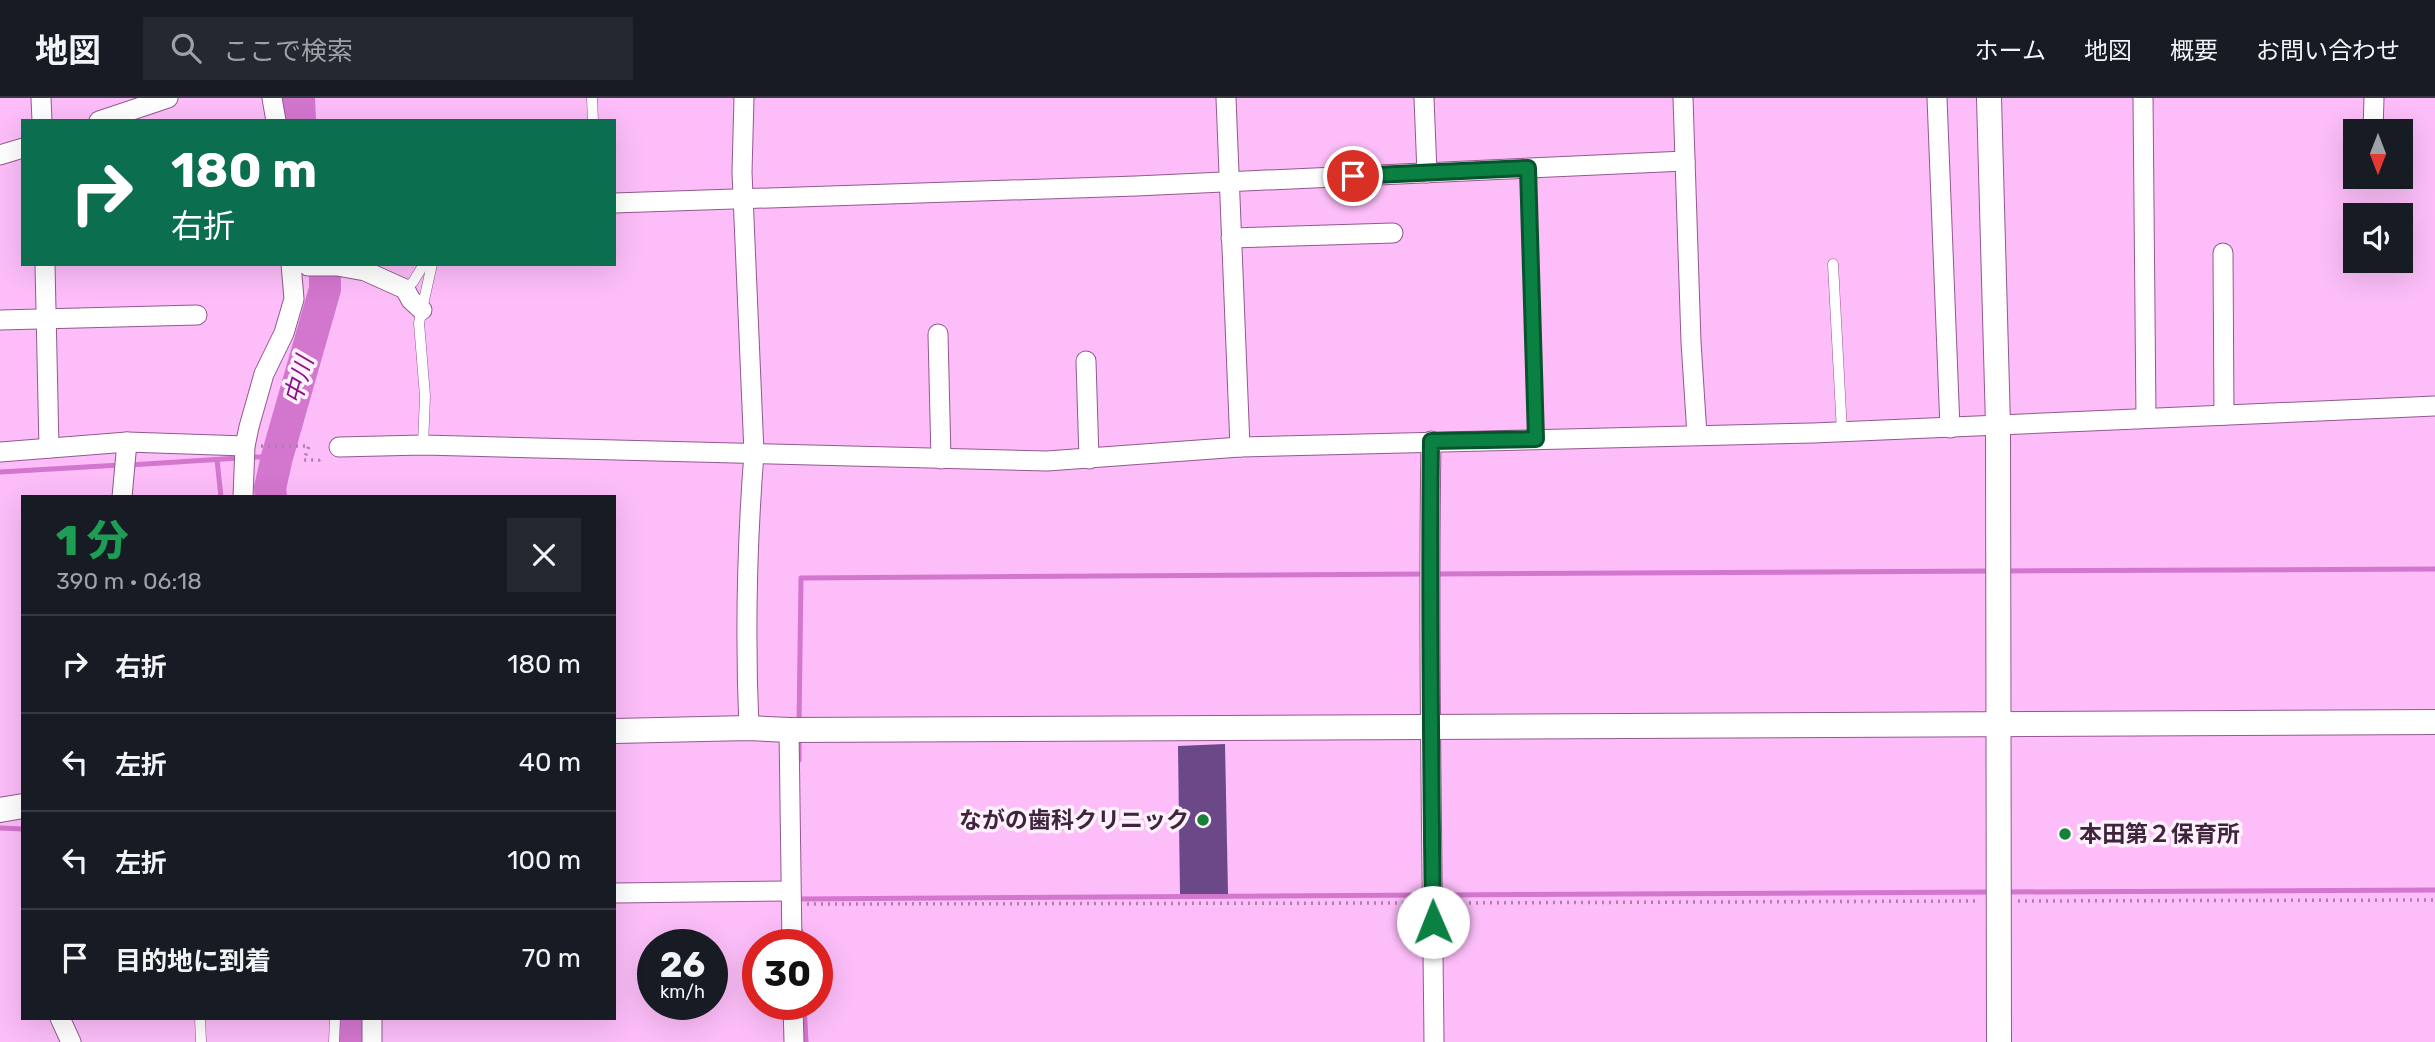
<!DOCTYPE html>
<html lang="ja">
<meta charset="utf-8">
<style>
:root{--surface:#171b24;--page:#242831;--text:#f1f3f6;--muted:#9ea1a6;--line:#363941}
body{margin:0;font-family:Rubik,"Noto Sans JP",sans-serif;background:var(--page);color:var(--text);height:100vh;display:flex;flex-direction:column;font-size:26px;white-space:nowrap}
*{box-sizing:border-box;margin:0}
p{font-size:23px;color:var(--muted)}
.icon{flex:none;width:38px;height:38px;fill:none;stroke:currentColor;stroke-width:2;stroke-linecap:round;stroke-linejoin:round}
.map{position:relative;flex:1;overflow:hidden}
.side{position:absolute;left:21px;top:397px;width:595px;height:525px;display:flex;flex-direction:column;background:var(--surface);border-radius:0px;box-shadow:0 7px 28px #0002}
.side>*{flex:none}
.banner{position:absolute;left:21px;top:21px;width:595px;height:147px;border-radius:0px;box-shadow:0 7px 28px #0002;background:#0b6e4f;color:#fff;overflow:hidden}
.needle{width:46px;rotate:180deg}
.fabs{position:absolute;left:2343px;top:21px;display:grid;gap:14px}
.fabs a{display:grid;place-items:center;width:70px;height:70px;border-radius:0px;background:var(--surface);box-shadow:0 7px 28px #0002;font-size:35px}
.speed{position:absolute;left:637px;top:831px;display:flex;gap:14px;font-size:35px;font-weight:700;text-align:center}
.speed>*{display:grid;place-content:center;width:91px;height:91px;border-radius:50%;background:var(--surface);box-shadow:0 7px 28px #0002;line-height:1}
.speed small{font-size:18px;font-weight:400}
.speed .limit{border:10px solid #d22;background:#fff;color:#111}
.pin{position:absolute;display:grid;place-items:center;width:60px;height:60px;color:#fff;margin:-30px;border:4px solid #fff;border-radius:50%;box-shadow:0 2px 7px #0007}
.me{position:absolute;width:77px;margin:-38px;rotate:359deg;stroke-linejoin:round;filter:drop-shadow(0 0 5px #0008)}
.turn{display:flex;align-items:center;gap:24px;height:147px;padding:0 35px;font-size:32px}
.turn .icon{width:91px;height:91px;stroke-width:2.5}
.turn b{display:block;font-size:49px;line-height:60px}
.round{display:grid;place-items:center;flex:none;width:74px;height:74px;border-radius:0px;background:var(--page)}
.summary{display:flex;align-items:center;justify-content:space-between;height:119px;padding:0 35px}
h1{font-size:42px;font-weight:800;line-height:52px;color:#1e9e55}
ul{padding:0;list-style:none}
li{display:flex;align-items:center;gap:21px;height:98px;padding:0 35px;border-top:2px solid var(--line)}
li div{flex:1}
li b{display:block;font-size:26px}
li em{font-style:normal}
header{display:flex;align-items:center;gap:42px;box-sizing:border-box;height:98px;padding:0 35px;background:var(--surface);border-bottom:2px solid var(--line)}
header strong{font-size:33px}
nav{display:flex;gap:38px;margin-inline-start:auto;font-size:24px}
.search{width:490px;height:63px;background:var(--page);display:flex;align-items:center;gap:18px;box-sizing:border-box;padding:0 24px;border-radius:0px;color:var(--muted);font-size:26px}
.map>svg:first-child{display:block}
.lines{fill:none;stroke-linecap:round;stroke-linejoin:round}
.stream{stroke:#d376ce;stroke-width:5}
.river{stroke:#d376ce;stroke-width:32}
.building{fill:#6b4887}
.service-casing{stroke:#92598f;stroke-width:11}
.minor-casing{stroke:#92598f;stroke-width:21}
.tertiary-casing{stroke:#92598f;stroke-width:26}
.path{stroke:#ae7fab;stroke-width:3.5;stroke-dasharray:2 5;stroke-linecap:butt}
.service{stroke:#fff;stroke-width:10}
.minor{stroke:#fff;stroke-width:19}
.tertiary{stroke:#fff;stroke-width:24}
.route-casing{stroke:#07532c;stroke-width:18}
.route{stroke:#0b8043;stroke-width:12}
.poi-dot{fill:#148339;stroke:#fff1fd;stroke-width:2.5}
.labels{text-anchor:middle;stroke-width:7;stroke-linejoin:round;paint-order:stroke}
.poi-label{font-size:23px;font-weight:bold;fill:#3e253c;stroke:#fff1fd;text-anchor:end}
.water-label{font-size:24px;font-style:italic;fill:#871285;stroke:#fff1fd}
</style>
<header>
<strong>地図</strong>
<div class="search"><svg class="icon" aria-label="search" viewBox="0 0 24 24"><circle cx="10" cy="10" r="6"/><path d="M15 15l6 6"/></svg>ここで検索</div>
<nav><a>ホーム</a><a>地図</a><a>概要</a><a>お問い合わせ</a></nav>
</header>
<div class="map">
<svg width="2435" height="944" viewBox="0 0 2435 944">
<rect width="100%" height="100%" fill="#fcbdf8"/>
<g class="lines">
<!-- stream -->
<g class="stream">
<path d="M249,359H277"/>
<path d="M217,362L221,399"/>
<path d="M130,367L239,360"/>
<path d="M0,374L120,367"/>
<path d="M2005,473L2435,471"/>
<path d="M1435,476L1992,473"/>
<path d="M799,627L801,480L1425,476"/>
<path d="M799,662V640"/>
<path d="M0,730L23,731"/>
<path d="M2007,794L2435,792"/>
<path d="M1437,797L1994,794"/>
<path d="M800,801L1427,797"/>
<path d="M801,833L802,847"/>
<path d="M804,906L806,944"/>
</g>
<!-- river -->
<g class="river">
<path d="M299,0L300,23"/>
<path d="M271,399L270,390L277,359L325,191V166"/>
<path d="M348,944L351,920"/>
</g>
</g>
<!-- building -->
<path class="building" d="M1225,646L1228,796H1180L1178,648Z"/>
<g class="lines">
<!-- service casing -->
<g class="service-casing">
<g id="service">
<path d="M592,0L593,23"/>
<path d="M1528,70L1536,341"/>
<path d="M1833,166L1842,334"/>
<path d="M405,191L413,184L424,166"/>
<path d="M423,347L425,298L419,225L432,166"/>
<path d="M200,920L201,944"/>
<path d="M334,944L335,920"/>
</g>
</g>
<!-- minor casing -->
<g class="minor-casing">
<g id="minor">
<path d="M41,0L42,23"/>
<path d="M272,0L276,23"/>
<path d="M744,0L742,74L754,355C747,445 745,540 749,630"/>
<path d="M1226,0L1240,349"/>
<path d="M1424,0L1427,75"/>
<path d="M1683,0L1691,244L1697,337"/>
<path d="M1937,0L1950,330"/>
<path d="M2143,0L2146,320"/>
<path d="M99,23L168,0"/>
<path d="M2373,33L2374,0"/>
<path d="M0,57L23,50"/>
<path d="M614,105L1136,88L1685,63"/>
<path d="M1231,140L1393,135"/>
<path d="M2223,155L2224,317"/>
<path d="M45,166L49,350"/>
<path d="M308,168H337L365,173L405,191L411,202L422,212"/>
<path d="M0,222L197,217"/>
<path d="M938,236L941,361"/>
<path d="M1086,263L1089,361"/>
<path d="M1431,343C1428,544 1432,744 1434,944"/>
<path d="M339,349L423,347L1047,363L1240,349L1813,335L2435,308"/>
<path d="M0,354L127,344L245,348"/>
<path d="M122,399L127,344"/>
<path d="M243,399L245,348L249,329L264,276L284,235L294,201L291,166"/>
<path d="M789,632L792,847"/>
<path d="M614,795L790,793"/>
<path d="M793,906L794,944"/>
<path d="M60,920L71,944"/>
<path d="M372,920V944"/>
</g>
</g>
<!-- tertiary casing -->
<g class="tertiary-casing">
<g id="tertiary">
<path d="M1989,0L1998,327L1999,944"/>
<path d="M614,633L749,630L789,632L2435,624"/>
<path d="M0,712L23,708"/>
</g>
</g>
<!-- path -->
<g class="path">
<path d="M261,348H309L304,362H319L323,359"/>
<path d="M2018,803L2435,802"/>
<path d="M1448,805L1979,803"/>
<path d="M807,806L1416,805"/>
</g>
<!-- service -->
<use href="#service" class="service"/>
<!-- minor -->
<use href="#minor" class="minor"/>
<!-- tertiary -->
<use href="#tertiary" class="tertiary"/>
</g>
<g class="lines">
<!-- route casing -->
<g class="route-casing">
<path id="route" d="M1353,78L1528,70L1536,341L1431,343C1429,504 1431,664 1433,824"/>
</g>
<!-- route -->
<use href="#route" class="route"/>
</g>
<!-- markers -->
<g class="poi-dot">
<circle cx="1203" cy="722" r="7"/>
<circle cx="2065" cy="736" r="7"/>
</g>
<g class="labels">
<!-- poi labels -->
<g class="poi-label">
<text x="1189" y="730">ながの歯科クリニック</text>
<text x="2079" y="744" text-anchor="start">本田第２保育所</text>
</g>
<!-- water labels -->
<g class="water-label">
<text transform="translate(299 282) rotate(-74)" y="8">中川</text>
</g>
</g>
</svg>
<div class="fabs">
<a><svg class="needle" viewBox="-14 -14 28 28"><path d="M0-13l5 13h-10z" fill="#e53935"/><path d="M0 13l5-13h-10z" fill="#9ea1a6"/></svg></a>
<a><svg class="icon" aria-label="sound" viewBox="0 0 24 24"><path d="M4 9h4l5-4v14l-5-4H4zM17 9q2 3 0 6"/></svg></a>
</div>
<div class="speed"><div>26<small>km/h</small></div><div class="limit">30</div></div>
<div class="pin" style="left:1353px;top:78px;background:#d93025"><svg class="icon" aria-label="arrive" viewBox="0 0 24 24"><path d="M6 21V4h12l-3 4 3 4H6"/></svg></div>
<svg class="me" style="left:1433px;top:824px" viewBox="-20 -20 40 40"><circle r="19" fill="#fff"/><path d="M0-13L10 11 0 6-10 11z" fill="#0b8043"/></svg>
<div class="banner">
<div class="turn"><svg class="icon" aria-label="right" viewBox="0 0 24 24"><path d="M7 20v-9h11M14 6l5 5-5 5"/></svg><div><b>180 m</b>右折</div></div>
</div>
<section class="side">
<div class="summary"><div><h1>1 分</h1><p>390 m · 06:18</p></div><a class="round"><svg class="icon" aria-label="close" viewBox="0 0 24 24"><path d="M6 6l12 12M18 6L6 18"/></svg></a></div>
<ul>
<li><svg class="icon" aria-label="right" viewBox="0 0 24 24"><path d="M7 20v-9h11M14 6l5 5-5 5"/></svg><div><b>右折</b></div><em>180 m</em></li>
<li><svg class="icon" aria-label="left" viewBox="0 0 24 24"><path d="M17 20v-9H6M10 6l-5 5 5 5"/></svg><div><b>左折</b></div><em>40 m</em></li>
<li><svg class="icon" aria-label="left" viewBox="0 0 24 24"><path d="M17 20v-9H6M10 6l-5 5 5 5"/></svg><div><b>左折</b></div><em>100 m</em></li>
<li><svg class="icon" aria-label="arrive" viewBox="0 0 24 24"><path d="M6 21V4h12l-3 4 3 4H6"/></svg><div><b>目的地に到着</b></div><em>70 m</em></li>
</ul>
</section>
</div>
